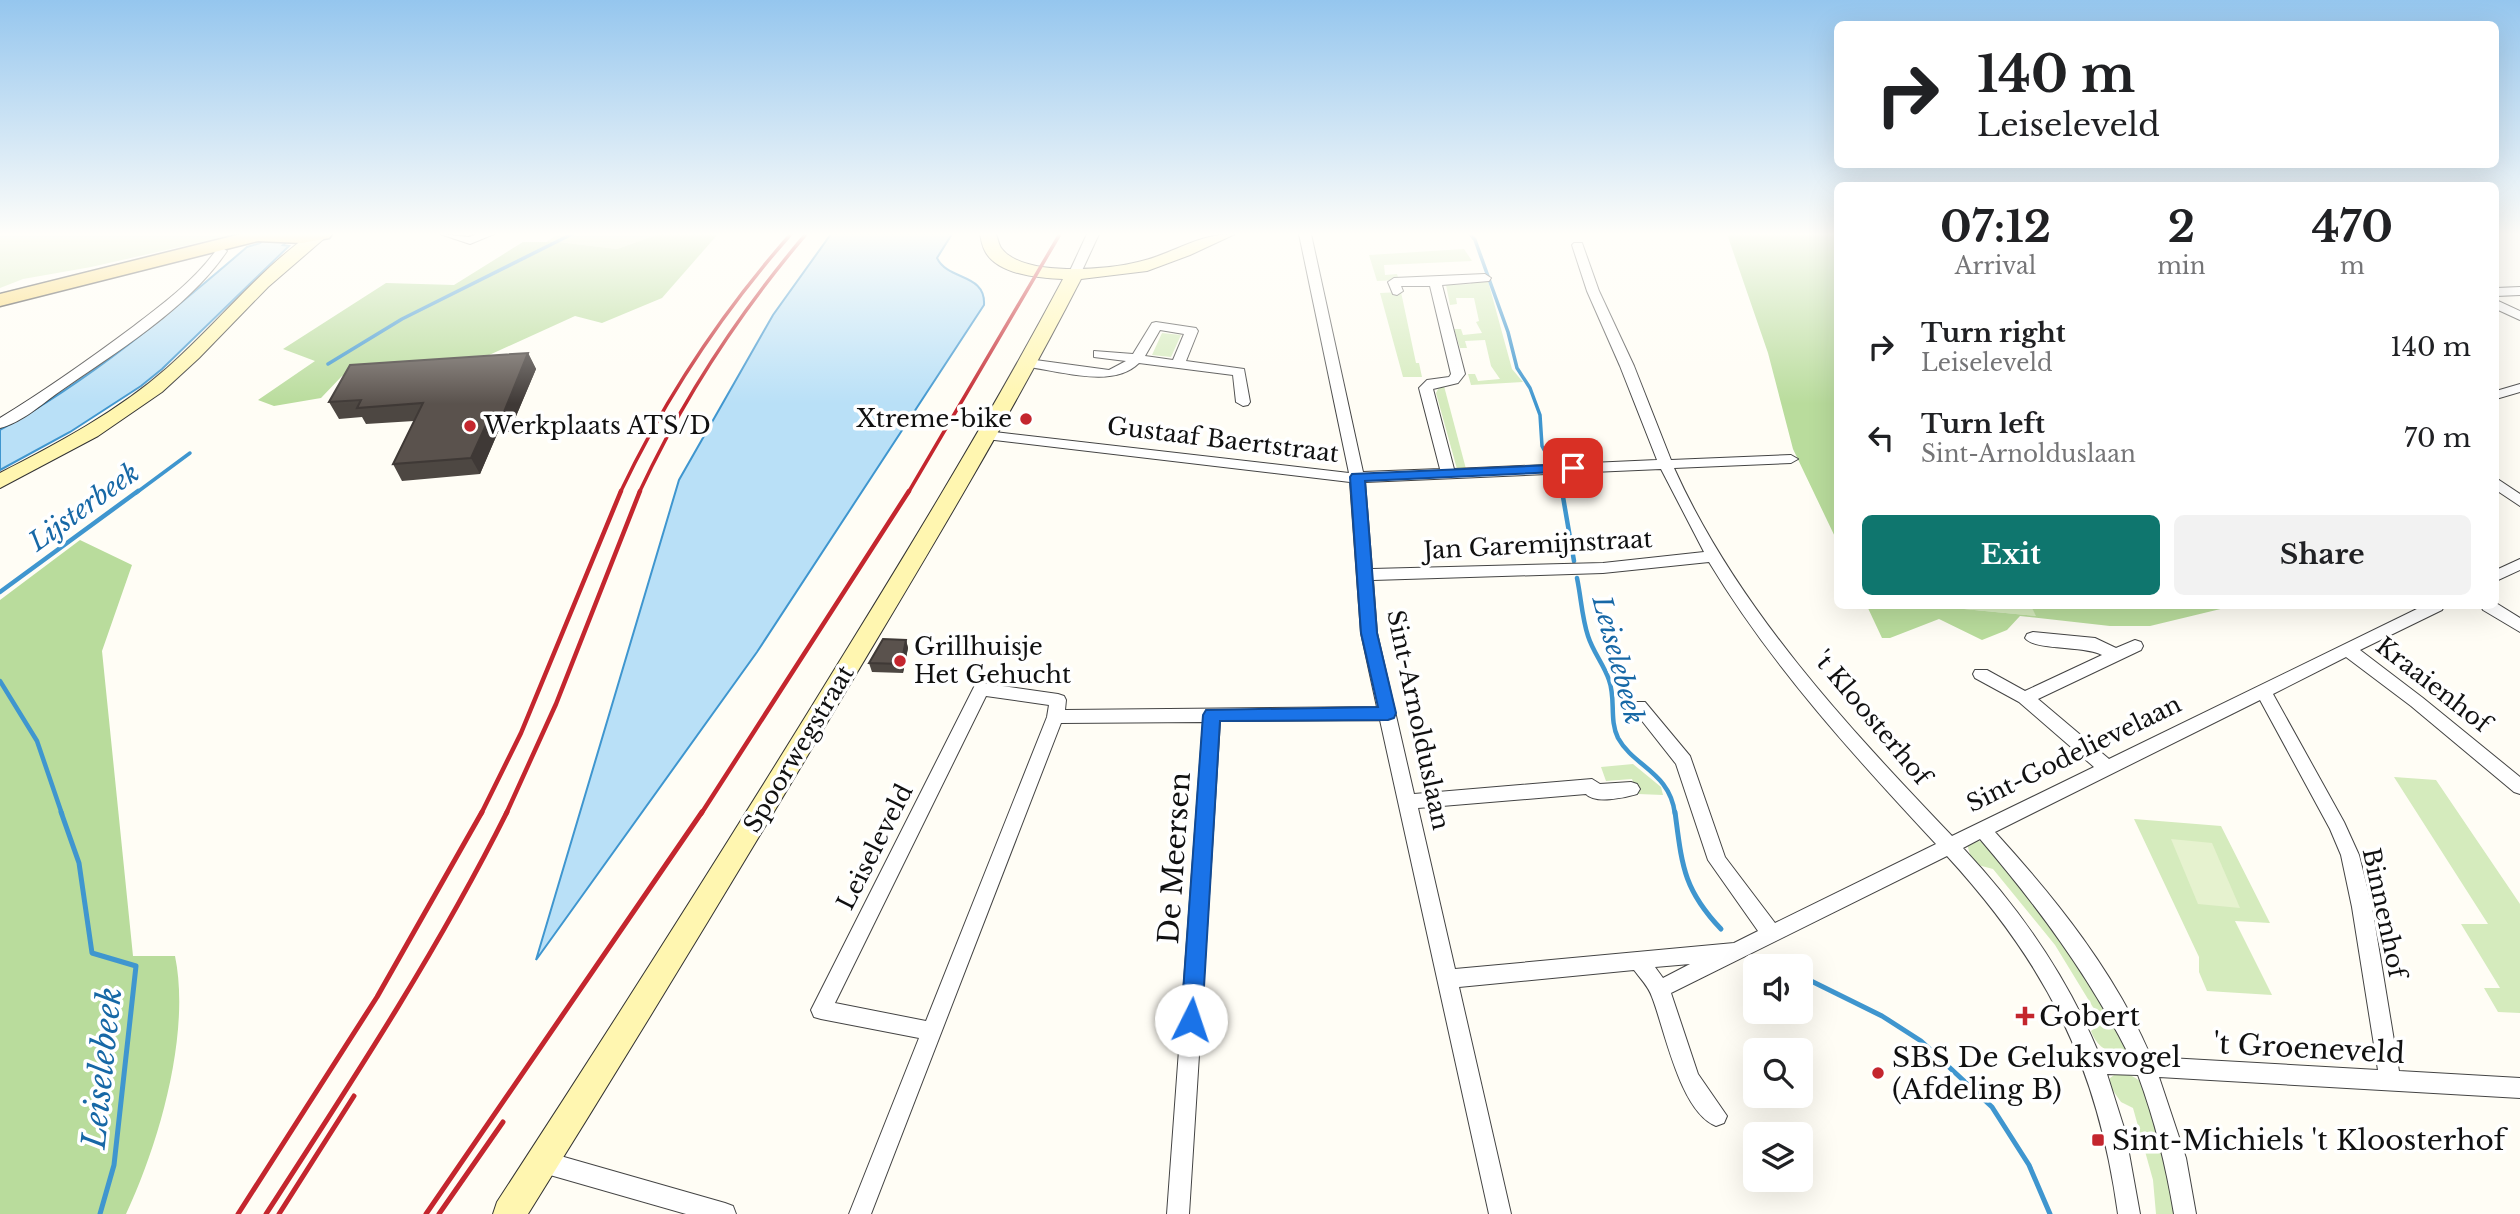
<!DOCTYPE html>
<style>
:root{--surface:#fff;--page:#f2f2f2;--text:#202124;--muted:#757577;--accent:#0f766e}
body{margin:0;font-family:"Libre Baskerville",serif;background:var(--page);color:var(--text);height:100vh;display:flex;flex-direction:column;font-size:26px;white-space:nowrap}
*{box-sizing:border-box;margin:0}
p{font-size:23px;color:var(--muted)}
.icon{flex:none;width:38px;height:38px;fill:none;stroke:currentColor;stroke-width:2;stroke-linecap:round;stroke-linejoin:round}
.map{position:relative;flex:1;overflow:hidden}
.details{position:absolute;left:1834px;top:182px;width:665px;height:427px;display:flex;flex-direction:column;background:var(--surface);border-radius:10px;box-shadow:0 7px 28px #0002}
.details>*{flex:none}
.hud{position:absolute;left:1834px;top:21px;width:665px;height:147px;border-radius:10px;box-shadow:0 7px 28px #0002;background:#fff;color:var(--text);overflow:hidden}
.tools{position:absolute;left:1743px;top:954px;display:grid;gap:14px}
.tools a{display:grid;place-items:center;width:70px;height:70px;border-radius:10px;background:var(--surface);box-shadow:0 7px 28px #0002;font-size:35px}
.pin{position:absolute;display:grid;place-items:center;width:60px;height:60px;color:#fff;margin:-30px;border-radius:14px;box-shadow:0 4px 10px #0006}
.me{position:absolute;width:77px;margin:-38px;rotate:4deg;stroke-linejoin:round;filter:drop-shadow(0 0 5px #0008)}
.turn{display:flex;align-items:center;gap:24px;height:147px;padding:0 28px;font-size:32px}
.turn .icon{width:91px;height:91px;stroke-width:2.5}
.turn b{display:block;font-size:49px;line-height:60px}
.eta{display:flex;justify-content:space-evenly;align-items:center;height:119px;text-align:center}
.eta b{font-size:42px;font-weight:800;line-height:49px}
.primary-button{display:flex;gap:14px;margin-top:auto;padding:14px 28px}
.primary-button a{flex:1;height:80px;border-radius:10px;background:var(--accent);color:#fff;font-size:28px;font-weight:800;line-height:80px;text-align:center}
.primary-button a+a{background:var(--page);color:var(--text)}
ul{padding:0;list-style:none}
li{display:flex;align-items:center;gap:21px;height:91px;padding:0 28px}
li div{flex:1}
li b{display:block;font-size:26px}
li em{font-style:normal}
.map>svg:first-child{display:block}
.green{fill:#d5ebbd}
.forest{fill:#b9dc9c}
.pitch{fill:#e6f2cf}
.water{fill:#b9e0f7;stroke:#3f96cf;stroke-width:2}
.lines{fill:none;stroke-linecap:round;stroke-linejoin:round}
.stream-far2{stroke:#3f96cf;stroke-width:3.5}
.stream-far1{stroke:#3f96cf;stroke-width:4.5}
.stream{stroke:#3f96cf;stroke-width:5}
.street-casing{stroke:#444;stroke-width:2}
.secondary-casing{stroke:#333;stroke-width:2}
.primary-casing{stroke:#222;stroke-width:3}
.street{fill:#fff;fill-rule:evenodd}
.secondary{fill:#fff6b0;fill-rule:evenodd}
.primary{fill:#f9d66b;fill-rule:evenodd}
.rail-far2{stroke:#c4262e;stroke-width:3.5}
.rail-far1{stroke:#c4262e;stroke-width:4.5}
.rail{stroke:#c4262e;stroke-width:5}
.wall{fill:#4d4742}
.shaded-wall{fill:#3f3936}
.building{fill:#5a524d;stroke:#3f3936;stroke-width:2}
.route{fill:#1a73e8;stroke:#114b97;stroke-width:2}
.poi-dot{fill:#c4262e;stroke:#fff;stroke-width:2.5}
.labels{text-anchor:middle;stroke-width:7;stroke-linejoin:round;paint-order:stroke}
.poi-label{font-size:24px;fill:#111;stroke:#fff;text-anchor:start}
.street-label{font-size:24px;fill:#111;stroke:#fff}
.water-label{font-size:26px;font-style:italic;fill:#1768a6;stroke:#fff}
.near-street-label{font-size:28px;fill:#111;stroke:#fff}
.near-poi-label{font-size:28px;fill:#111;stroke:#fff;text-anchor:start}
.near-water-label{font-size:32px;font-style:italic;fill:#1768a6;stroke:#fff}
</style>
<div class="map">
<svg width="2520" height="1214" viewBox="0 0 2520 1214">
<rect width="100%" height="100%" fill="#fffdf5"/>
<!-- green -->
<g class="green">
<path d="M0,234H237L91,267L23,279L0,288Z"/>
<path d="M558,234H659L617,249L559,242L545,243Z"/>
<path d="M1464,249L1472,261L1384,265L1385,275L1397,274L1399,280L1377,281L1369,255Z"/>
<path d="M1471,281H1488L1512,369L1523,382L1471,385L1468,374H1475L1478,381L1500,379L1491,366L1485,340L1465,341L1467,348H1460L1454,329H1461L1463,335L1482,333L1476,322L1479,321L1474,298H1456L1457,304L1450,305L1446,285L1471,284Z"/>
<path d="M1401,292L1416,363H1419L1422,377H1403L1380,293Z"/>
<path d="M1162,333L1181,335L1171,357L1152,355Z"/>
<path d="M1444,386L1466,469H1457L1436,393L1438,389Z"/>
<path d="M1933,606H2031L2037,616Z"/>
<path d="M1633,764L1661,787L1663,795L1638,794L1632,779L1606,781L1601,767Z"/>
<path d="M2394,777L2436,780L2520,904V1013L2498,1012L2484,988H2500L2461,924H2488Z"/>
<path d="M2134,819L2221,826L2270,923L2235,921L2272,995L2207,991L2199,972V957Z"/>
<path d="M1977,841L1986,842L2068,938L2128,1043L2125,1052C2108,1056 2096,1045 2091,1031L2102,1022L2055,945L1993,869L1978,865L1971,858L1967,844Z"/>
<path d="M2117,1073C2133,1074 2140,1079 2149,1092L2175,1214H2156L2153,1180L2133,1108L2121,1102L2109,1085L2110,1078Z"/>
</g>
<!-- forest -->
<g class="forest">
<path d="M659,234H718L662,298L602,323L575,316L465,366L354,373L342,376L321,398L274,406L258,400L315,361L283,349L386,283L454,285L523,242H559L617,249Z"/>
<path d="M1727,234H1837V541L1793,449L1768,353Z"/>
<path d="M80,540L132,565L102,651L133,956H175C191,1033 159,1144 126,1214H0V600Z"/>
<path d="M1867,606H1933L2036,616L2031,606H2233L2150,626H2110L2020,616L2007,630L1982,640L1939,619L1890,638H1882Z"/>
</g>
<!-- pitch -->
<path class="pitch" d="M2171,839L2212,843L2240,908L2198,904Z"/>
<!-- water -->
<g class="water">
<path d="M271,234H296L283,245L289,246L162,369L141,386L70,432L0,470V430C90,380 169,314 247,247L260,243Z"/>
<path d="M831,234H952L937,258C948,281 986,273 984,305L757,652L536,960L679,480L773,315Z"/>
</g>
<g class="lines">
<!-- stream-far2 -->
<g class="stream-far2">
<path d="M1470,234L1475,240L1508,332L1517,368L1530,388L1540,415L1542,446L1550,461"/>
<path d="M328,364L402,319L572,234"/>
<path d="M1559,476L1562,493"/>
<path d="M136,493L190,453"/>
</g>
<!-- stream-far1 -->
<g class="stream-far1">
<path d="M1562,491L1574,561"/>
<path d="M1577,578C1581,597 1582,618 1588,636C1593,652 1604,665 1609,680C1616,699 1609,720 1618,738C1634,767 1670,772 1675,814"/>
<path d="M0,592L138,491"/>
<path d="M0,681L37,741L62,814"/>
</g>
<!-- stream -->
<g class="stream">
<path d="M61,812L79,863L92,953L136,966L114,1165L100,1214"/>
<path d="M1675,812C1682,865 1683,889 1721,929"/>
<path d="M1765,958L1782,966"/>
<path d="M1801,976L1882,1016L1921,1041L1992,1107L2029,1165L2050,1214"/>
</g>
<!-- street casing -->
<g class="street-casing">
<g id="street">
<path d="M440,234L469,237L477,234H494L470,244Z"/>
<path d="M1087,234H1099L1080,275L1078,278H1070L1068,275Z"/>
<path d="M1299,234H1311L1363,472L1440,469L1419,388L1427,380L1449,377L1451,374L1430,286H1401L1403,291L1397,295L1393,294L1388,282L1394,278L1485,274L1491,278L1489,281L1442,285L1465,374L1458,383L1433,389L1454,469L1657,460L1620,366L1587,291L1572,245L1574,243H1582L1599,291L1634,366L1671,460L1791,455L1798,459L1791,463L1674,468C1737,608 1847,726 1952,836L2094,767L2019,702L1975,678L1973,674L1975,670H1987L2025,691L2102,655C2083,645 2035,651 2025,638L2027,634L2033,632L2095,638L2116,648L2135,640L2141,642L2143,646L2141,650L2038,699L2109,759L2423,606H2444L2442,610L2360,650L2423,698L2520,777V794L2514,792L2411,706L2346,657L2273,694L2344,822L2359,855L2372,907L2399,1071L2520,1078V1098L2159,1077L2186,1158L2196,1214H2174C2166,1166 2155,1121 2138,1075L2107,1074L2125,1131L2140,1214H2118C2098,1067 2047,965 1947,856L1671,993L1698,1074L1727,1116L1724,1123L1716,1126C1680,1112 1665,1030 1652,997C1649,987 1640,978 1634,970L1459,987L1511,1214H1489L1380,720L1220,721L1189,1214H1167L1203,722L1061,723L871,1214H849L919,1038L821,1019L814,1017L811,1010L975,685L981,683L1058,694L1064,696L1066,700L1065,710L1377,707L1361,633L1350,482L986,439L979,435L986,431L1349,473ZM1661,469L1704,552L1603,563L1372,569L1365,482ZM1709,562C1771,665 1854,756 1936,844L1775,923L1725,857L1690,756L1645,702H1633L1631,707L1676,764L1708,860L1758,931L1734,943L1455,969L1418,808L1586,794C1595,804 1624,798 1637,794L1640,789L1637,784L1631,782L1600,784L1592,779L1414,794L1377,633L1373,580L1603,573ZM986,696L1049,705L1047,717L926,1021L835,1003ZM2260,700L2330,829L2341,855L2352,907L2378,1070L2151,1057C2115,972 2056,899 1995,832ZM1980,839C2038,907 2089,976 2129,1055L2099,1054C2067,976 2020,909 1963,848ZM1690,964L1663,978L1655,967Z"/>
<path d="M221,247L227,251C189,308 115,353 59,392C42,404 21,423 0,428V418C46,390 91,358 134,326C164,303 195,280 217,249Z"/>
<path d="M2520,287V295L2496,296V288Z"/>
<path d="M2496,300L2520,311V320L2496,309Z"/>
<path d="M1156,322L1196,328L1198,331L1186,361L1244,369L1250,402L1248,405L1243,406L1236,402L1233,375L1139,363C1113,389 1061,371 1028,367L1021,363L1028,359L1109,370L1126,361L1094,357V351L1133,354L1152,323ZM1160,330L1184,334L1173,360L1145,356Z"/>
<path d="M2520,384V392L2496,399V391Z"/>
<path d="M2496,478L2520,494V506L2496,490Z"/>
<path d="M2520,559V570L2496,581V570Z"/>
<path d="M2496,603L2520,618V632L2483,610L2481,606H2496Z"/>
<path d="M543,1151L725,1203L733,1206L736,1214H686L543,1173L535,1170L532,1162L535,1154Z"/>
</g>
</g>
<!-- secondary casing -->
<g class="secondary-casing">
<g id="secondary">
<path d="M310,234L327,236L268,287L199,358L162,392L98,436L0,488V473C58,443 117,412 167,368C216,325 256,273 310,234Z"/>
<path d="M980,234H996C998,239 999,246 1002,249C1024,277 1107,270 1138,262C1174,254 1196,234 1235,234L1190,255L1147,271L1081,279C1007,423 923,562 840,701C738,873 634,1044 528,1214H493L497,1202C604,1038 709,873 812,706C899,565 986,424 1063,279C1040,278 997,275 985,251C982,246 981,239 980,234Z"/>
</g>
</g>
<!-- primary casing -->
<g class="primary-casing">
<path id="primary" d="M241,234H332L329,238L302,243L258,241L0,306V294Z"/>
</g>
<!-- street -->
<use href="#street" class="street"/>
<!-- secondary -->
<use href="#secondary" class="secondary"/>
<!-- primary -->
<use href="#primary" class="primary"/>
<!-- rail-far2 -->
<g class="rail-far2">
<path d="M620,493C665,398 722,312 791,234"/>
<path d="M639,493C683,398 739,313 806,234"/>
<path d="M908,493L1060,234"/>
</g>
<!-- rail-far1 -->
<g class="rail-far1">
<path d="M481,814L521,733L621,491"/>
<path d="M506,814L556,704L640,491"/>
<path d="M701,814L909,491"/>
</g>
<!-- rail -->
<g class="rail">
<path d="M238,1214L377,997L482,812"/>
<path d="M266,1214C351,1083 437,952 507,812"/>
<path d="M279,1214L354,1096"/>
<path d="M426,1214L702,812"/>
<path d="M439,1214L503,1122"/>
</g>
</g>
<!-- wall -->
<g class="wall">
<path d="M528,353L536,369L511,428L509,432H498L480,474L402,481L393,464L414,421L366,424L362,417L339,419L329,402Z"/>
<path d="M906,640L908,648L903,673L872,672L869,663Z"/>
</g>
<!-- shaded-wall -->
<g class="shaded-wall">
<path d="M528,353L536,369L511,428L509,432L501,415Z"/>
<path d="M490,416L498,432L480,474L471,458Z"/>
<path d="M906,640L908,648L903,673L901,664Z"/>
</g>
<!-- building -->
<g class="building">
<path d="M528,353L504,412L501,415L490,416L471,458L393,464L423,403L357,408L361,400L329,402L350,365Z"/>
<path d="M883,639L906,640L901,664L869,663Z"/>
</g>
<!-- sky -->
<linearGradient id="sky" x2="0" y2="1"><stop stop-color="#95c6ee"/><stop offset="0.58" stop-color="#fffefa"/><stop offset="1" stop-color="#fffefa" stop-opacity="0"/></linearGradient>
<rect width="2520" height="404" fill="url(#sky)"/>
<!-- route -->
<path class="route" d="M1573,464L1579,465L1581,468L1579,471L1365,481L1377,633L1396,713L1394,718L1388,720L1220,721L1202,1020L1199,1027L1191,1029L1184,1027L1181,1020L1203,715L1206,710L1378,707L1361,633L1350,477L1352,474Z"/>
<!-- markers -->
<g class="poi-dot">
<circle cx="1026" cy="419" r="7"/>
<circle cx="470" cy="426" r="7"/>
<circle cx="900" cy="661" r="7"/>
<path d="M2021.5 1005.5h7v7h7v7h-7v7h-7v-7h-7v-7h7z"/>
<circle cx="1878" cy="1073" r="7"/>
<rect x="2091" y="1133" width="14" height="14" rx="3.5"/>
</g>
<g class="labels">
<!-- poi labels -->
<g class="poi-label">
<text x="1012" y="427" text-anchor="end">Xtreme-bike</text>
<text x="484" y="434">Werkplaats ATS/D</text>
<text x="914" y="655">Grillhuisje<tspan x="914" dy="28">Het Gehucht</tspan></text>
</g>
<!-- street labels -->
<g class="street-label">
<text transform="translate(1223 440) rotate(7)" y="8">Gustaaf Baertstraat</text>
<text transform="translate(1538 545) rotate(-3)" y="8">Jan Garemijnstraat</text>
<text transform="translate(2433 685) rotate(38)" y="8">Kraaienhof</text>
<text transform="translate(1872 718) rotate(50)" y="8">'t Kloosterhof</text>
<text transform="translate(1418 720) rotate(78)" y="8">Sint-Arnolduslaan</text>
<text transform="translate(799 749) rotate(-59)" y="8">Spoorwegstraat</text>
<text transform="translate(2074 754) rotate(-26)" y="8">Sint-Godelievelaan</text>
<text transform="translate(875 847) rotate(-63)" y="8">Leiseleveld</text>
<text transform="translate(2384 913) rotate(78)" y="8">Binnenhof</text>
</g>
<!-- water labels -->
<g class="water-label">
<text transform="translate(84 507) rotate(-36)" y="9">Lijsterbeek</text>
<text transform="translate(1618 660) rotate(75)" y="9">Leiselebeek</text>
</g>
<!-- near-street labels -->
<g class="near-street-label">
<text transform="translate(1174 858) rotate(-86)" y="10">De Meersen</text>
<text transform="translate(2309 1048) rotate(3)" y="10">'t Groeneveld</text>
</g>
<!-- near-poi labels -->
<g class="near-poi-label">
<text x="2039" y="1026">Gobert</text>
<text x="1892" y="1067">SBS De Geluksvogel<tspan x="1892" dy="32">(Afdeling B)</tspan></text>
<text x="2112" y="1150">Sint-Michiels 't Kloosterhof</text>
</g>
<!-- near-water labels -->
<g class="near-water-label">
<text transform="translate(102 1068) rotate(-84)" y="11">Leiselebeek</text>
</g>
</g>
</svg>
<div class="tools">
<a><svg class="icon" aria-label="sound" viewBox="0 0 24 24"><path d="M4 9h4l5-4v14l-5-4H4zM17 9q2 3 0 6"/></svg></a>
<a><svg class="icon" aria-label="search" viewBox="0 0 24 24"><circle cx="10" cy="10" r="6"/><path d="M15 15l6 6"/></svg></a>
<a><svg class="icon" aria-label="layers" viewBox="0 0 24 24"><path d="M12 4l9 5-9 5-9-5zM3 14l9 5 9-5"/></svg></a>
</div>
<div class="pin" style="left:1573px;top:468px;background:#d93025"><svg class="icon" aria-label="arrive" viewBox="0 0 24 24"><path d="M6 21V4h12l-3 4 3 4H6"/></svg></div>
<svg class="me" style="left:1191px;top:1020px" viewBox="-20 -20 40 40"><circle r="19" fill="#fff"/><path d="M0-13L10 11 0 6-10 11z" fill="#1a73e8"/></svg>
<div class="hud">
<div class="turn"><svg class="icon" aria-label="right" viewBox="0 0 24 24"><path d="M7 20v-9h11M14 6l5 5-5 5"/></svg><div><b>140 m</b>Leiseleveld</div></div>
</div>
<section class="details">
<div class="eta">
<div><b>07:12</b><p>Arrival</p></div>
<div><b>2</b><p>min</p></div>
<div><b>470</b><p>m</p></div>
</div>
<ul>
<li><svg class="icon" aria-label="right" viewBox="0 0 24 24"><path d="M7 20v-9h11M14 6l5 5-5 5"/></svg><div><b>Turn right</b><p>Leiseleveld</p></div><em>140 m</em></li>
<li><svg class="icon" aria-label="left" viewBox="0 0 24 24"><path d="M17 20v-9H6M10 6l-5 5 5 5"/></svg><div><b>Turn left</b><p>Sint-Arnolduslaan</p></div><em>70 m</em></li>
</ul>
<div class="primary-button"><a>Exit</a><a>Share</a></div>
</section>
</div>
